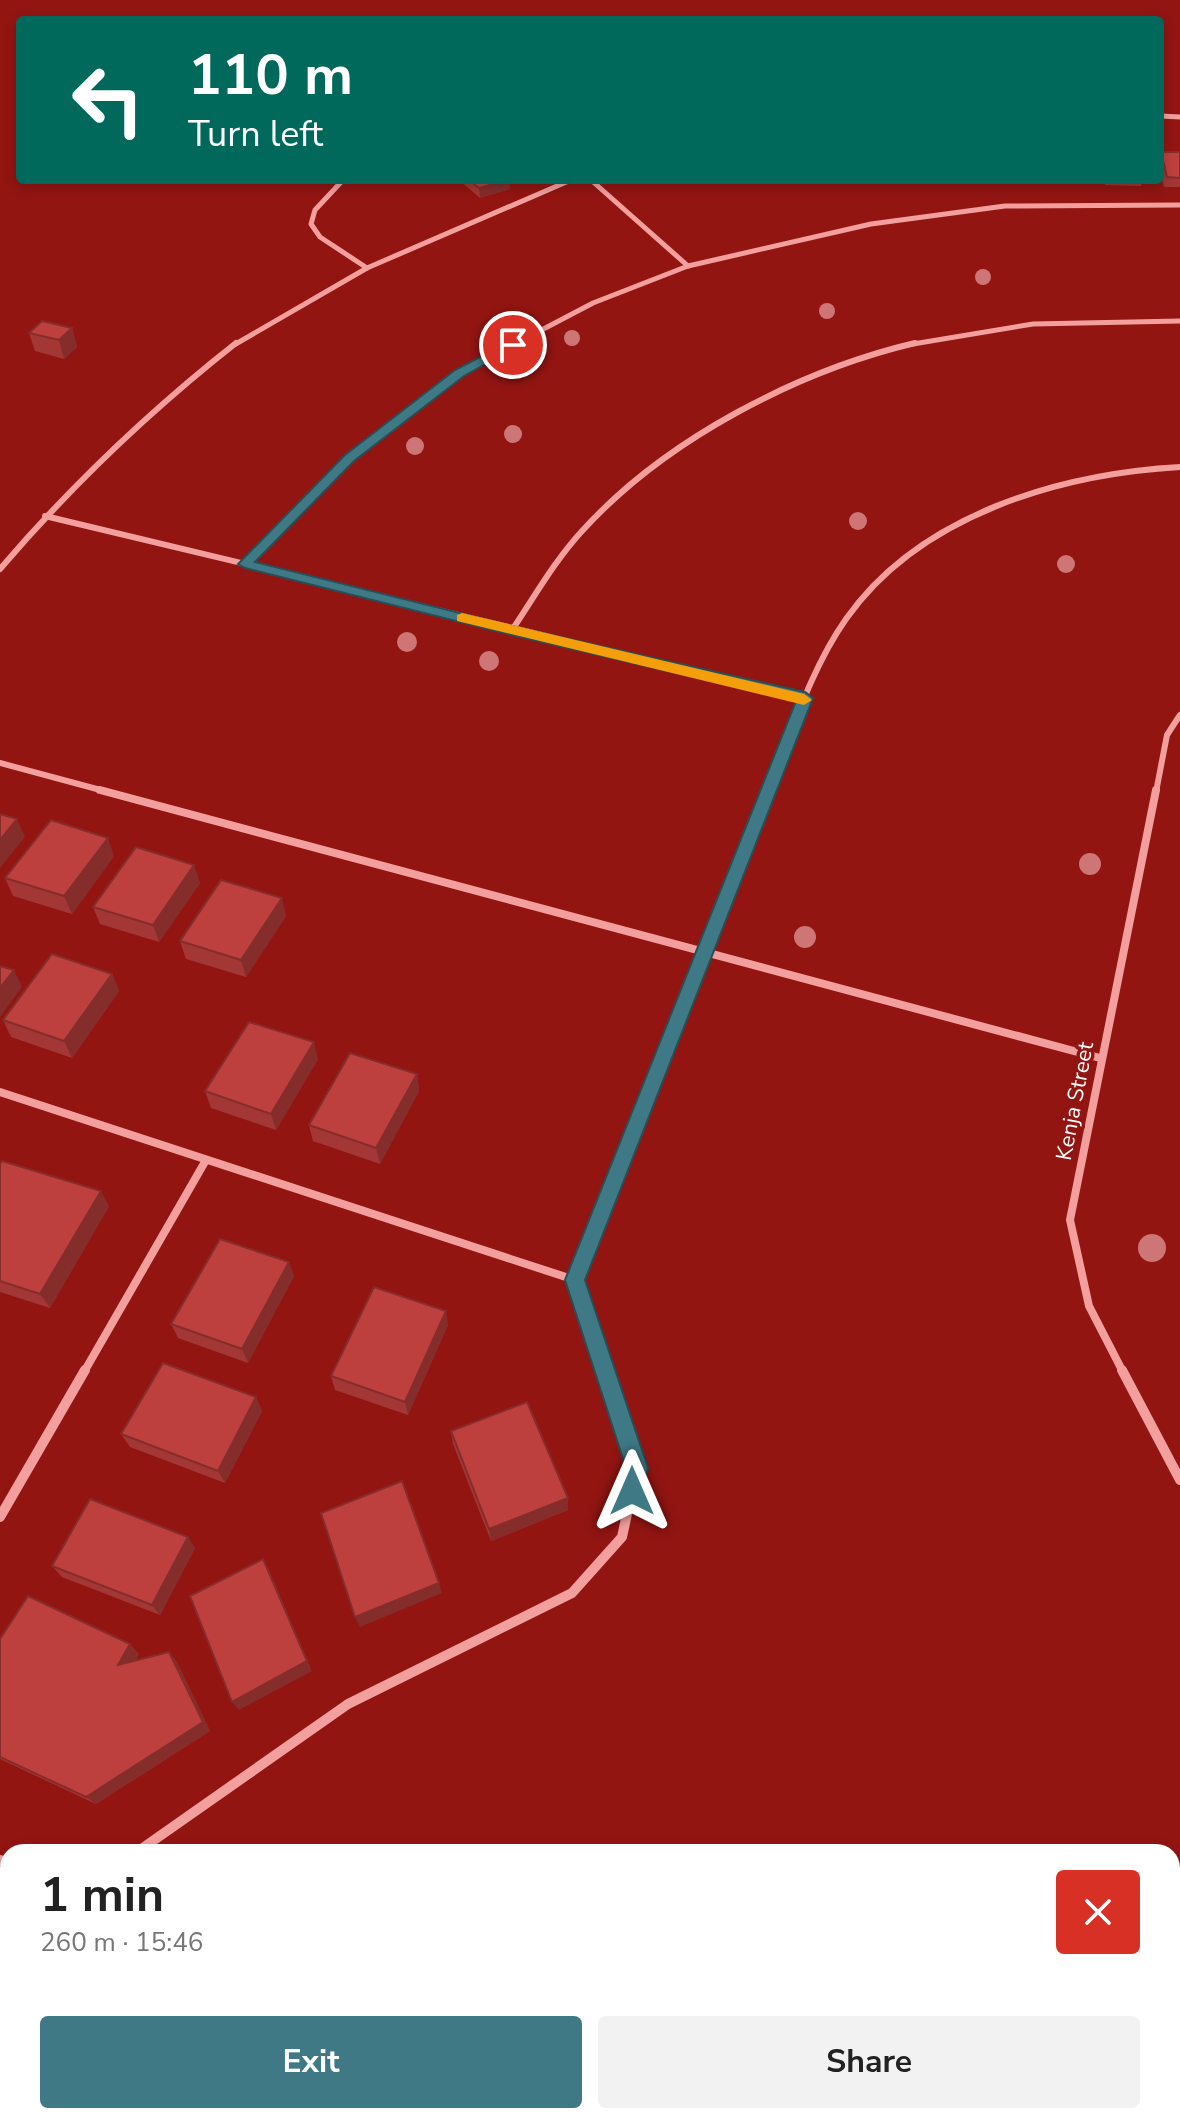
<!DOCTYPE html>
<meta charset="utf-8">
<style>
:root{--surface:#fff;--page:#f2f2f2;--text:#222;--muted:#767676;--accent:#3e7985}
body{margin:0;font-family:"Nunito Sans",sans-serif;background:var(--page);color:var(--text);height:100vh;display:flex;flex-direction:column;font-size:30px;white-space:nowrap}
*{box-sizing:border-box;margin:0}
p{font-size:26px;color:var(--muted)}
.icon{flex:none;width:44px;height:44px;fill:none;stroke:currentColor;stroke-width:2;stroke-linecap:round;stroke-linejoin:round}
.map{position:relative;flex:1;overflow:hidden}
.details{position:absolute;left:0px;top:1844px;width:1180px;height:280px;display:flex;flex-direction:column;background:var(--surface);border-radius:24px 24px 0 0;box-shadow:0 4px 12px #0003}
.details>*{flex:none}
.banner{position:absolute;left:16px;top:16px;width:1148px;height:168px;border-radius:8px;box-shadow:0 4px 12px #0003;background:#00695c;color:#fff;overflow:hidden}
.pin{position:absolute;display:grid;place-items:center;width:68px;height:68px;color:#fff;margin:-34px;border:4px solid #fff;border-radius:50%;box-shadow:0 2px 8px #0007}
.me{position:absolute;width:88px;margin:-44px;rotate:0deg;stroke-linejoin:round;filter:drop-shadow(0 0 6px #0008)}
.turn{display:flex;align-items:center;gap:28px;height:168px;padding:0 40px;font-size:36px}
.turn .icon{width:104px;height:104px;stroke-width:2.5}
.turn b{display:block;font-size:56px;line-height:68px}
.round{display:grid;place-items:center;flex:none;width:84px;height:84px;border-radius:8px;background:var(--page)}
.overview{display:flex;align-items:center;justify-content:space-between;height:136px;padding:0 40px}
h1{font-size:48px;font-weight:700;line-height:60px}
.primary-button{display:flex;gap:16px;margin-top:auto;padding:16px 40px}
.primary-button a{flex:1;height:92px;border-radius:8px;background:var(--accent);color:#fff;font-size:32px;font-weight:700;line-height:92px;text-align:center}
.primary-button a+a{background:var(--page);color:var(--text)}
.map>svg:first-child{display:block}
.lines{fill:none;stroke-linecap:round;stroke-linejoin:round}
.street-far3{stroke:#f39f9e;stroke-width:5}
.street-far2{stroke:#f39f9e;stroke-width:6}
.street-far1{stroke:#f39f9e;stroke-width:8}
.street{stroke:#f39f9e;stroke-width:10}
.tree{fill:#cd7675}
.wall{fill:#a33735}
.shaded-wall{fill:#842d2b}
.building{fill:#bd403e;stroke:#842d2b;stroke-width:2}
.route{fill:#3e7985;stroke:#284f56;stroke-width:2}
.slow{fill:#f59e0b}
.labels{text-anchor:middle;stroke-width:7;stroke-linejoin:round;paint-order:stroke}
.street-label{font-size:22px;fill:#fff;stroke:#921512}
</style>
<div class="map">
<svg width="1180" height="2124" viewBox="0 0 1180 2124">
<rect width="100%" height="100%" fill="#921512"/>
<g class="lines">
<!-- street-far3 -->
<g class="street-far3">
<path d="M1160,116L1180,117"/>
<path d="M343,180L315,210L311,224L320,237L367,268"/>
<path d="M591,180L688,266"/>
<path d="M234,345L367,268L571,180"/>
<path d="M513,345L593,303L688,266L871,224L1005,206L1180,205"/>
<path d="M907,345L1033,324L1180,321"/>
</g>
<!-- street-far2 -->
<g class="street-far2">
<path d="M45,516L805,698"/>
<path d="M245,564L349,458L460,373L517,343"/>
<path d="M0,569C71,486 151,410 236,343"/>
<path d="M512,630C535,596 555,560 583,530C665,440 797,371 915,343"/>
<path d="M0,763L108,792"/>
<path d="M768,792C791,735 810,670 846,619C919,515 1059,474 1180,467"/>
<path d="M1156,792L1167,735L1180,715"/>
</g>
<!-- street-far1 -->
<g class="street-far1">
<path d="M100,790L1100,1058"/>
<path d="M0,1092L575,1280"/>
<path d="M84,1372L206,1160"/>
<path d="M605,1372L575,1280L769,790"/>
<path d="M1123,1372L1089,1306L1070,1220L1156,790"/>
</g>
<!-- street -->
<g class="street">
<path d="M1122,1370L1180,1480"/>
<path d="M0,1517L85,1370"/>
<path d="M137,1852L348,1704L572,1593L622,1537L637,1468L605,1370"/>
<path d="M0,1860L8,1863"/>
<path d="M1156,2124L1180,2113"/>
</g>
</g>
<!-- trees -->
<g class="tree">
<circle cx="983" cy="277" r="8"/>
<circle cx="827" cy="311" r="8"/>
<circle cx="572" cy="338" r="8"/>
<circle cx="513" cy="434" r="9"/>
<circle cx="415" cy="446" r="9"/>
<circle cx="858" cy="521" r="9"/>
<circle cx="1066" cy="564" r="9"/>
<circle cx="407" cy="642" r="10"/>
<circle cx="489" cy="661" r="10"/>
<circle cx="1090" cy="864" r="11"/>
<circle cx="805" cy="937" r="11"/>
<circle cx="1152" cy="1248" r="14"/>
</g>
<!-- wall -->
<g class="wall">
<path d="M1161,152H1180V187H1164L1160,169Z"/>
<path d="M459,180H510V189L480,198Z"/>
<path d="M1104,180H1143L1141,186L1105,185Z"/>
<path d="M72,328L77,347L64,359L35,351L29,333Z"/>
<path d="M114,856L72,914L13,896L5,878Z"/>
<path d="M200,883L159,942L100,924L93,907Z"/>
<path d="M286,916L246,977L186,959L180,941Z"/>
<path d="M112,974L119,991L72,1058L11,1037L3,1020Z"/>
<path d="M318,1059L276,1130L211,1108L205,1091Z"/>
<path d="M417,1074L419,1091L380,1164L313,1141L309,1125Z"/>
<path d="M0,1164L109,1206L50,1308L0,1292Z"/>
<path d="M294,1276L248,1363L178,1338L171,1324Z"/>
<path d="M448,1325L408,1415L335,1390L331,1376Z"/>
<path d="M256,1397L262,1411L225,1483L130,1447L121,1434Z"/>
<path d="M451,1431L568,1510L491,1541L453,1444Z"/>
<path d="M195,1548L160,1615L62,1577L52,1566Z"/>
<path d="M0,1639L139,1654L135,1661L177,1662L210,1731L96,1804L0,1759Z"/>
</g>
<!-- shaded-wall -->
<g class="shaded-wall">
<path d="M508,180H510V189L480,198L479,188Z"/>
<path d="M72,328L77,347L64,359L59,340Z"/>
<path d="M17,819L25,837L0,868V840Z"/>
<path d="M108,838L114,856L72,914L64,896Z"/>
<path d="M194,865L200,883L159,942L153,925Z"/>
<path d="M282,898L286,916L246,977L241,960Z"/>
<path d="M14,970L22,987L0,1017V988Z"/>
<path d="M112,974L119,991L72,1058L64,1041Z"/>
<path d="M314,1042L318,1059L276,1130L271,1114Z"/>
<path d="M417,1074L419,1091L380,1164L376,1148Z"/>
<path d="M101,1191L109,1206L50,1308L40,1294Z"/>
<path d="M289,1262L294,1276L248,1363L242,1349Z"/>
<path d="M446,1311L448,1325L408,1415L405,1402Z"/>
<path d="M256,1397L262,1411L225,1483L218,1471Z"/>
<path d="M568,1498V1510L491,1541L489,1529Z"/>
<path d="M188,1537L195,1548L160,1615L152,1605Z"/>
<path d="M263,1559L269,1570L312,1671L239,1710L232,1702Z"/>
<path d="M439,1583L442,1593L360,1627L355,1617Z"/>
<path d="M130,1644L139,1654L127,1674L118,1665Z"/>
<path d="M169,1652L177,1662L210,1731L96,1804L86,1797Z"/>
</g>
<!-- building -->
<g class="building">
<path d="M1161,152H1180V178L1167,177Z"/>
<path d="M469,180H508L479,188Z"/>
<path d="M42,321L72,328L59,340L29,333Z"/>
<path d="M0,814L17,819L0,840Z"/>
<path d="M51,820L108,838L64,896L5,878Z"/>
<path d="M136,847L194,865L153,925L93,907Z"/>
<path d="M221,880L282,898L241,960L180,941Z"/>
<path d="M52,954L112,974L64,1041L3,1020Z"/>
<path d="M0,966L14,970L0,988Z"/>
<path d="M249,1022L314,1042L271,1114L205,1091Z"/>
<path d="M350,1053L417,1074L376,1148L309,1125Z"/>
<path d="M2,1161L101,1191L40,1294L0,1281V1164Z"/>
<path d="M220,1239L289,1262L242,1349L171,1324Z"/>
<path d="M374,1287L446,1311L405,1402L331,1376Z"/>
<path d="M163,1363L256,1397L218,1471L121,1434Z"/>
<path d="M527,1402L568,1498L489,1529L451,1431Z"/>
<path d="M402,1481L439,1583L355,1617L321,1513Z"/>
<path d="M90,1499L188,1537L152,1605L52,1566Z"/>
<path d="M263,1559L307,1661L232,1702L190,1596Z"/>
<path d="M28,1596L130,1644L118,1665L169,1652L203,1722L86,1797L0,1757V1639Z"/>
</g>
<!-- route -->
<path class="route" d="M509,342L519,345L464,376L354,461L255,562L512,626L805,692L813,698L585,1280L648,1468L640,1498L632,1501L625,1498L621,1491L626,1468L565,1280L796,701L512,635L245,568L238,564L345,455L455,370Z"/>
<!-- slow -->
<path class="slow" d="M462,613L804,694L812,700L804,705L457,621V615Z"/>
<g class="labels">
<!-- street labels -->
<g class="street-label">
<text transform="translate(1074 1101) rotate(-79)" y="8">Kenja Street</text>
</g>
</g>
</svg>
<div class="pin" style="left:513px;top:345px;background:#d93025"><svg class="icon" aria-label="arrive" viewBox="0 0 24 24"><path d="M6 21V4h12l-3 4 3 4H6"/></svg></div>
<svg class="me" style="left:632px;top:1491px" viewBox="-20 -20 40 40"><path d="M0-17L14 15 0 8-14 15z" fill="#3e7985" stroke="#fff" stroke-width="4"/></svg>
<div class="banner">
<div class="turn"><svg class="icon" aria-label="left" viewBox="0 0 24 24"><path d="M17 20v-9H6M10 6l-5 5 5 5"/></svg><div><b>110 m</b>Turn left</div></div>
</div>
<section class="details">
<div class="overview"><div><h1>1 min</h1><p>260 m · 15:46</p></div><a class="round" style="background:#d93025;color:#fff"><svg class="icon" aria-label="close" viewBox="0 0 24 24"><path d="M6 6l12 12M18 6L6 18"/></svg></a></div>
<div class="primary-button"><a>Exit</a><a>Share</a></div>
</section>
</div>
